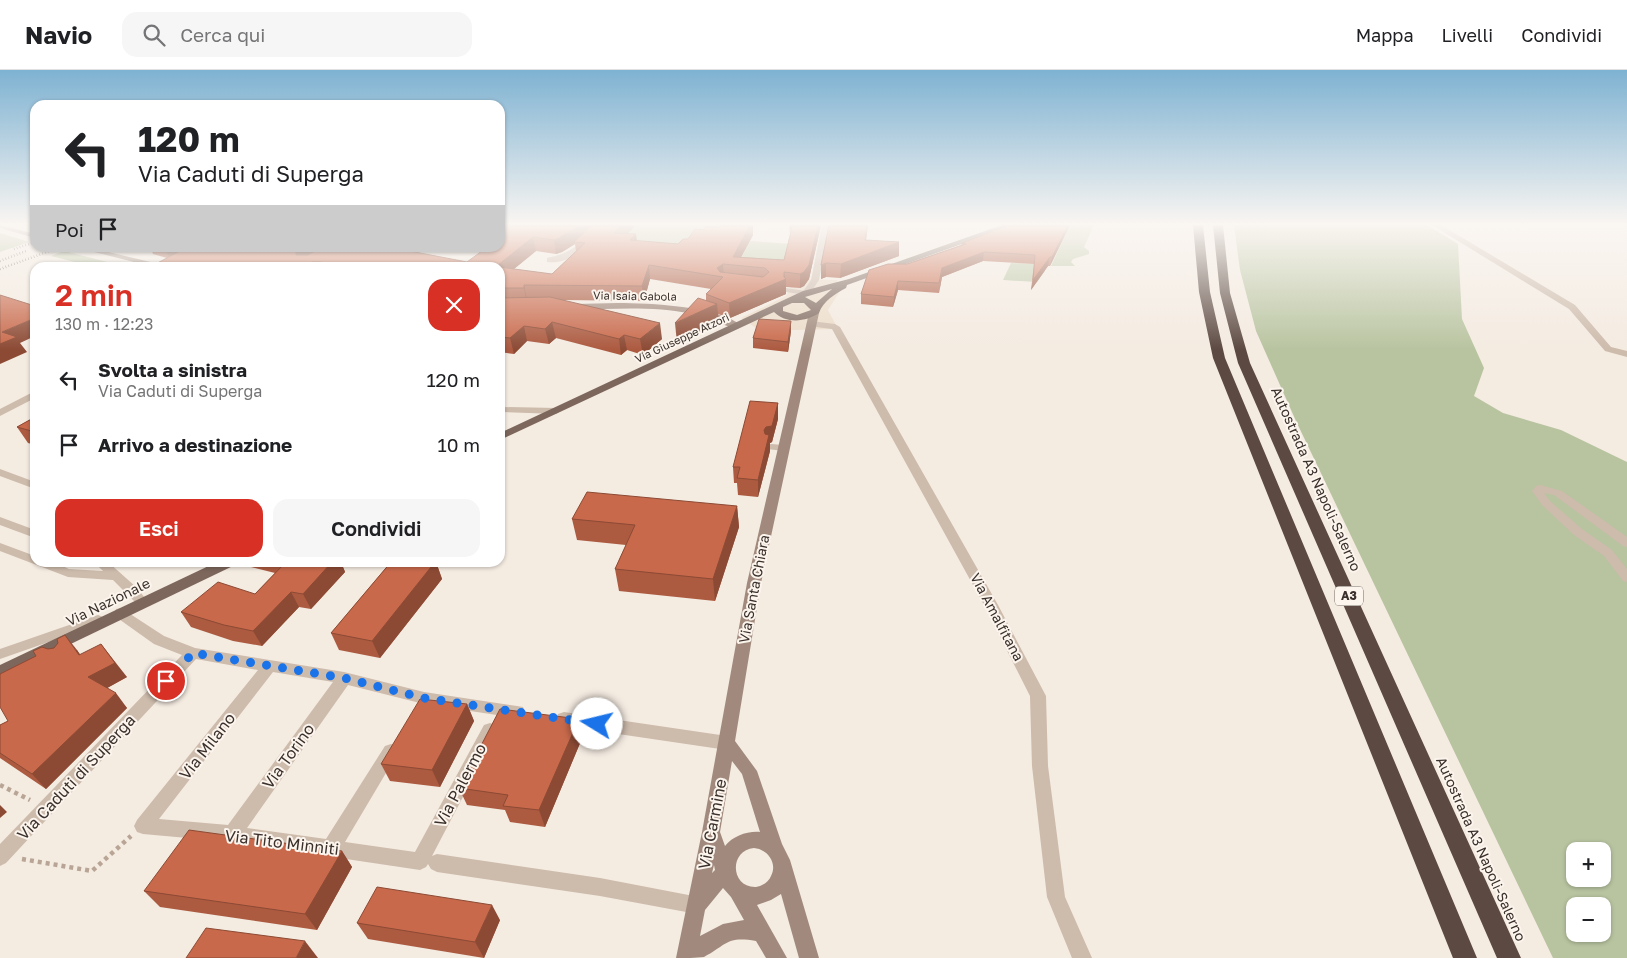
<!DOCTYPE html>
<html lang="it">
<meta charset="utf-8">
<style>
:root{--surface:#fff;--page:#f6f6f6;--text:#202124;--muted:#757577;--line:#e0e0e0;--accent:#d93025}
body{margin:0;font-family:"Golos Text",sans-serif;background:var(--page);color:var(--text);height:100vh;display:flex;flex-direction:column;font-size:19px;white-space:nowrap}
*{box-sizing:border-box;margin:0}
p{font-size:16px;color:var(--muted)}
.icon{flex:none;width:28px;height:28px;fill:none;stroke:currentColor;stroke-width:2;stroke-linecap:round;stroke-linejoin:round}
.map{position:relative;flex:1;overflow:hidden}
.sheet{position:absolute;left:30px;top:192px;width:475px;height:305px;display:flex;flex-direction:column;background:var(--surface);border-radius:15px;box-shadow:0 1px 4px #0004}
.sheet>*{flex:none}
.top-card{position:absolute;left:30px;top:30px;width:475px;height:152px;border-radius:15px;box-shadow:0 1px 4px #0004;background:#fff;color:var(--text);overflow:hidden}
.fabs{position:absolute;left:1566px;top:772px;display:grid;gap:10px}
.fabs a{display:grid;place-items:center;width:45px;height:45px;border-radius:10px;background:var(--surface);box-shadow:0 1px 4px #0004;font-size:25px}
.pin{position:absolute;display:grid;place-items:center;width:42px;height:42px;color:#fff;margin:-21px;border:2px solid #fff;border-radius:50%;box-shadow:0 1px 5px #0007}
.me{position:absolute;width:55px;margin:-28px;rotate:279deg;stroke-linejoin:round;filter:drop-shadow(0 0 4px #0008)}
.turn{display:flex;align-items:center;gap:18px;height:105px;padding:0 25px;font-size:22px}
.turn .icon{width:65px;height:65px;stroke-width:2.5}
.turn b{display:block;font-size:35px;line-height:42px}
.then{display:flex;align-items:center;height:48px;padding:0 25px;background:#0003;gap:10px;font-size:19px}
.round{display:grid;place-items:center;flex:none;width:52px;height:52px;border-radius:15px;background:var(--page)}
.overview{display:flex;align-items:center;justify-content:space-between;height:85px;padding:0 25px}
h1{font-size:30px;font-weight:600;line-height:38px;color:var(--accent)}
.button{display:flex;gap:10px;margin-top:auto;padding:10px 25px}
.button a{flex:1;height:58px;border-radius:15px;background:var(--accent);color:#fff;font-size:20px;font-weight:600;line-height:58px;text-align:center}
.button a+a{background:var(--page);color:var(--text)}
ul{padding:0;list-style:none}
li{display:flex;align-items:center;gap:15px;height:65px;padding:0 25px}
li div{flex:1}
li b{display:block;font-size:19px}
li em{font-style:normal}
header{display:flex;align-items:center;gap:30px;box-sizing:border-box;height:70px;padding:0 25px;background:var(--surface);border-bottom:1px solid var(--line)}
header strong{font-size:24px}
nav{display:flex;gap:28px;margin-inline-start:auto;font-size:18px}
.search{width:350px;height:45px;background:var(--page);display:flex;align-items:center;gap:12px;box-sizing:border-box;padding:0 18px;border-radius:15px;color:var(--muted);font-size:19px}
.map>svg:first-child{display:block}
.green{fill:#b8c4a0;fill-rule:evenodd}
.plaza{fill:#ecdcc8}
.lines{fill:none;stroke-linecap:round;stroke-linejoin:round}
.path{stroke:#b9a596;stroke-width:4.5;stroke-dasharray:4 4;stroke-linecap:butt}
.lane{fill:#cdbbac;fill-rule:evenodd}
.street{fill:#cdbbac;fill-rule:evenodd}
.secondary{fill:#a18a7d;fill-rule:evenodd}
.primary{fill:#7d675c;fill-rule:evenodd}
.highway{fill:#5c4a42;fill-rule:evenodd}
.rail{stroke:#3b302b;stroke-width:2.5;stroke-dasharray:0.5 2.5;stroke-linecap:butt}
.wall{fill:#ac5a40;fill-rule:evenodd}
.shaded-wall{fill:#8c4a34}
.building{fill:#c8694b;stroke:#8c4a34;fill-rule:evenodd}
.route{stroke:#1a73e8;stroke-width:9;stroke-dasharray:0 16.2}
.labels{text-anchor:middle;stroke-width:4;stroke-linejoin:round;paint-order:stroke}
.far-street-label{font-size:11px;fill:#3b302b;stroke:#fbf5ee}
.shield{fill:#fbf5ee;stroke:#756b66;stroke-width:1}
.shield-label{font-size:12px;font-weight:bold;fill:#3b302b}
.street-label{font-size:14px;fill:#3b302b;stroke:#fbf5ee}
.near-street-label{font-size:16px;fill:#3b302b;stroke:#fbf5ee}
</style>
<header>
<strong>Navio</strong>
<div class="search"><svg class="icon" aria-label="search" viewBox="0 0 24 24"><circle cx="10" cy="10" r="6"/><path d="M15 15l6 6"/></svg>Cerca qui</div>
<nav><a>Mappa</a><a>Livelli</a><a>Condividi</a></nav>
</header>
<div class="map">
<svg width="1627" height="888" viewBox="0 0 1627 888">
<rect width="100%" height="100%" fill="#f4ebe1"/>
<!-- green -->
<g class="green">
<path d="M636,155H729L692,179L616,176Z"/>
<path d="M1070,155H1094L1084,177L1089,181V184L1073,189L1071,192L1075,196H1051Z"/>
<path d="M1234,155H1427L1458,174L1462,249L1484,298L1474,326L1503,343L1561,360L1627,392V888H1553L1296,351L1256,261L1240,200ZM1575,781H1602V809H1575ZM1575,836H1602V864H1575Z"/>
<path d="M0,163L29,172L0,182Z"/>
<path d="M750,171L792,174L794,200L733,203Z"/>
<path d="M64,181L127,197H94L51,186Z"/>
<path d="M1011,193L1034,194L1033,200L1045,201L1037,212L1003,210Z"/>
</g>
<!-- plaza -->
<path class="plaza" d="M795,209L837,210L840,221L828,240L838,259L793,260L756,258L741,248L786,226Z"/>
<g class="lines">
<!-- path -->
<g class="path">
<path d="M0,715L30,730"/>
<path d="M22,789L92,801L131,766"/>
</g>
<!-- lane -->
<g class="lane">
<path d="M1432,155H1441L1575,235L1611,277L1627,281V287L1605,281L1569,239Z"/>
<path d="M786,218L806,221L810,223L806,225L786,222Z"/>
<path d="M35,321V328L0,346V339Z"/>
<path d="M503,337L556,338L561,341L556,344L500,342V338Z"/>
<path d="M771,374L784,375L789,378L784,381L767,379L766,377L767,375Z"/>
<path d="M0,399L35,412V419L0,406Z"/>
<path d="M1540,415L1562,421L1627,467V477L1623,476L1554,425L1544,423L1550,431L1582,459L1612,480L1627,499V512L1623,511L1604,486L1574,465L1542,435L1532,421L1536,416Z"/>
<path d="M0,447L35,460V468L0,455Z"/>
<path d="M0,473L35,486V492H54L69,499L103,501L94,492H108L136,517L149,533L147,536H139L113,510L68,507L0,481Z"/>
<path d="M98,545L103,547L104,550L103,553L0,589V579Z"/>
</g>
<!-- street -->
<g class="street">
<path d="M595,155H603C590,174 572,195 547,192V188C571,183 581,175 595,155Z"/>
<path d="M822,155H830L819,210L809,225H803L802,223L811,210Z"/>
<path d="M811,251L835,254L840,257L998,535L1046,626L1048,696L1065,827L1092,888H1072L1047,827L1032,696L1030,626L984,535L832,259L808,256L806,254Z"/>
<path d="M121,538L164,566L195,578L344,602L424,622L517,636L523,637L525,642L523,647L517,648L424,634L348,615L247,758L326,769L385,676L391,674L397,676L399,681L345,772L415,782L484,655L490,653L496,655L498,660L432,786L437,784L600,808L704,828L706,835L704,842L697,844L600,826L437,802L431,799L428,794L426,797L420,800L232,772L143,764L137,762L134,756L137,750L258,600L196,589L6,793L0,796V774L182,585L154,574L116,547L114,543L116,539ZM273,602L333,612L228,755L159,749Z"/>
<path d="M564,642L727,666L733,668L735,673L733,678L727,680L564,656L558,654L556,649L558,644Z"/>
</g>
<!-- secondary -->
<g class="secondary">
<path d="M0,155L35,164V168L0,158Z"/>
<path d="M78,178H91L176,198H158Z"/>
<path d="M618,233C648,233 719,236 742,256L737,259C722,255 708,247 692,244C654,236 614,239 575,240L570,237L575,234Z"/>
<path d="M814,240L819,243L761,513L735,671L757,701L782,774L790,790L819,888H799L781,824L771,830L757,835L787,888H766L756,871C726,866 727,875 704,887C697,888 684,888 676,888L702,762L747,513L809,243ZM732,691L742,704L760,762C747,761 733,766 725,776L720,762ZM754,778C767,779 778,793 771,806C769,812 762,816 756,817C730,818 729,780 754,778ZM714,795L715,800L712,803ZM723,818L731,827L744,850L723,854L700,866L705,840Z"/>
</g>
<!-- primary -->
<g class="primary">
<path d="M1002,155H1015L847,215L846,218C835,224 823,231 819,243C806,252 786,254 774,242L500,370V363L803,221L849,209ZM832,219L816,233L805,227ZM792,233H804L811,240L797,245L783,241V237Z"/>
<path d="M217,492H236L235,495L0,608V595Z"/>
</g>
<!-- highway -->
<g class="highway">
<path d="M1193,155H1203L1210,222L1225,288L1477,888H1453L1213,288L1199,222Z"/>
<path d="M1213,155H1223L1230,223L1250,293L1521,888H1497L1238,293L1220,223Z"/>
</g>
<!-- rail -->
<g class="rail">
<path d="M14,179L35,172"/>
<path d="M0,191L26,181"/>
<path d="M0,199L58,178"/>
</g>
</g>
<!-- wall -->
<g class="wall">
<path d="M500,155L628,164L637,171L678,174L704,160L719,157L720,155H753V165L741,187L784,190L790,164L789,155H821L809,209L804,216L800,218L786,217V224L730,248L718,244L719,253L677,273L706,231V224L711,219L650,209L644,231L563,230L662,269L643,285L627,280L621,285L556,268L549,274L527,271L514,284L500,282V198H148L167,188L153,184L151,179L144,178H394L467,192L500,178ZM575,174L576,181L552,204L514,199L536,181L556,184L562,182Z"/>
<path d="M829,155H868L866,170L899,172V186L840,208L826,207L821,209V195Z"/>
<path d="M1009,155H1070L1050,196H1048L1031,220L1034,194L983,191L942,207L939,223L898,220L893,237L861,234V224L907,194L961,175L962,173Z"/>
<path d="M791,251V261L788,282L753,278V268Z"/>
<path d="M778,333V349L772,372L770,373V381L758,427L738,425L737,413H734L733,397Z"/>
<path d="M35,347V375L28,373L17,357Z"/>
<path d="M737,436L739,457L715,531L619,521L615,499L626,475L577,470L572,449Z"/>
<path d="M249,492H341L345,502L311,539L299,537L262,576L233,571L191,557L181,542L255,524L275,503L251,497Z"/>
<path d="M391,492H436L442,509L380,588L339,580L331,563Z"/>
<path d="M77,580L80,585L127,607L107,618L127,638L46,719L0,688V655L8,651L36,586Z"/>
<path d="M467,634L474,651L440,717L390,711L381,694Z"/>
<path d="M579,649L583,666L545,757L510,752L505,740L467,735L459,718Z"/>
<path d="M342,781L352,797L317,860L160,837L144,821Z"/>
<path d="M500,850L484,888L368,869L357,853Z"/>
</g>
<!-- shaded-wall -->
<g class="shaded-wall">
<path d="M578,155H592L574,172L575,174L562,182L556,184L554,170Z"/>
<path d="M621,155H636L616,176L614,163Z"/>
<path d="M747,155H753V165L737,195L733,187Z"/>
<path d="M818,155H821L809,209L804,216L800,218V204Z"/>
<path d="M867,155H868L864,184L865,170Z"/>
<path d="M1068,155H1070L1050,196L1052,187Z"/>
<path d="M636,164L638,178L630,170Z"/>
<path d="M533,167L536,181L504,207L498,195Z"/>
<path d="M899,172V186L840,208L841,194Z"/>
<path d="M164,178H228L170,189Z"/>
<path d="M304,178H332L302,198L296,185V182Z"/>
<path d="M984,182L983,191L942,207L939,223L942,198Z"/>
<path d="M1050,187L1048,196L1031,220L1033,210Z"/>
<path d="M312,192H320L322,198H303Z"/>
<path d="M826,193V207L821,209V195Z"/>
<path d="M723,194L724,208L723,207L717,198Z"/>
<path d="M649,195L650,209L644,231L642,216Z"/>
<path d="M784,202L785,210L786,209V224L730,248L729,233Z"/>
<path d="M898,211V220L893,237L894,227Z"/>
<path d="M524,215L527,230V233L524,218Z"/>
<path d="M717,234L719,253L677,273L675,253Z"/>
<path d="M35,248V266L20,273L27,282L0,294V274L2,262Z"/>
<path d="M791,251V261L788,282V272Z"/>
<path d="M552,252L556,268L549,274L545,259Z"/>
<path d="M660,253L662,269L643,285L640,269Z"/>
<path d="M524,256L527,271L514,284L510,268Z"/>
<path d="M624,265L627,280L621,285L619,269Z"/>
<path d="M778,333V349L772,372L770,373V381L758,427V410L764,360Z"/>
<path d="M737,436L739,457L715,531L713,509Z"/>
<path d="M332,492H341L345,502L311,539L303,524Z"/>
<path d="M435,492H436L442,509L380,588L372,571Z"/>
<path d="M291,522L299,537L262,576L253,561Z"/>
<path d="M65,565L77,580L91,600L79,585Z"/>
<path d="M101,574L127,607L100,622L88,607Z"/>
<path d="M116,623L127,638L46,719L32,704Z"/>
<path d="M467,634L474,651L440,717L432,700Z"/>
<path d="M579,649L583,666L545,757L539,740Z"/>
<path d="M0,735L7,742L0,748Z"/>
<path d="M342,781L352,797L317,860L305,844Z"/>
<path d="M492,835L500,850L484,888L475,872Z"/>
<path d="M305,871L318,888H296Z"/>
</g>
<!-- building -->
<g class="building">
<path d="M500,155H578L576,158L559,168L554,170L533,167L498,195H501L499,197L552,204L585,173L574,172L592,155H621L614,163L636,164L630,170L678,174L683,169H688L695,159L704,160L706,156L719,157L720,155H750L733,187L784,190L792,158L791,155H818L809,195L804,202L800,204L784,202V207L786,209L729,233L706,224L723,207L649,195L642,216L524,215V218H500V198H359L320,192H312L303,198H148L182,180L192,178H304L296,182V185H308L320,178H394L467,192L486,178H500V167L502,166H500ZM723,194L765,198L769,202L763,207L720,202L717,198Z"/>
<path d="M829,155H867L865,170L899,172L841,194L826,193L821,195Z"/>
<path d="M1009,155H1068L1052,187H1050L1033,210L1035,185L984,182L942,198L939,213L898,211L894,227L861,224L869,200L888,194H907L966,174L962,173Z"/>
<path d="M0,225L35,236V248L2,262L17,267L0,274Z"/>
<path d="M550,227L660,253L640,269L624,265L619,269L552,252L545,259L524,256L510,268L500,267V228Z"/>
<path d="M698,228L717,234L675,253Z"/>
<path d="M759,249L791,251L788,272L753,268Z"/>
<path d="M750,331L778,333L772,356L766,357L764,360L765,364L769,365L758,410L737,408L740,397H733Z"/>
<path d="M35,347V362L17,357Z"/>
<path d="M587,422L737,436L713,509L615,499L635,455L572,449Z"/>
<path d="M283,492H332L303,524L291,522L253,561L224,555L181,542L218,512L255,524L285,493Z"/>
<path d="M391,492H435L372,571L331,563Z"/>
<path d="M65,565L79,585L101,574L115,593L88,607L116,623L32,704L0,683V655L8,651L0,637V604L36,586L33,581L42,577L48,579L54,578L58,573L57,569Z"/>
<path d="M420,629L467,634L432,700L381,694Z"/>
<path d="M500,639L579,649L539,740L503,736L508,725L459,718Z"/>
<path d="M189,760L342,781L305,844L144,821Z"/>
<path d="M377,817L492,835L475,872L357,853Z"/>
<path d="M206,858L305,871L296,888H186Z"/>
</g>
<!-- sky -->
<linearGradient id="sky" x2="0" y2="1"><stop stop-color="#7eb2d2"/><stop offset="0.55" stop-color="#faf6f2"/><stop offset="1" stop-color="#faf6f2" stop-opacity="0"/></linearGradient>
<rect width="1627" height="280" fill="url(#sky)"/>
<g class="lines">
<!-- route -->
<path class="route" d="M166,611L193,583L344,608L424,628L597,654"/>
</g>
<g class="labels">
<!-- far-street labels -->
<g class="far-street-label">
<text transform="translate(635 226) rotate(1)" y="4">Via Isaia Gabola</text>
<text transform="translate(682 268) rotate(-25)" y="4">Via Giuseppe Atzori</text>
</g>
<!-- shield labels -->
<rect class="shield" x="1335" y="516.5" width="28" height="19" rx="4"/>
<g class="shield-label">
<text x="1349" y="530">A3</text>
</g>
<!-- street labels -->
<g class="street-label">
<text transform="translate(1316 409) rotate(66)" y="5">Autostrada A3 Napoli-Salerno</text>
<text transform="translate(754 519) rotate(-79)" y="5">Via Santa Chiara</text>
<text transform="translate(108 532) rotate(-26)" y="5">Via Nazionale</text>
<text transform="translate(997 547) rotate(62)" y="5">Via Amalfitana</text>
<text transform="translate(1481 779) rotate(66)" y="5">Autostrada A3 Napoli-Salerno</text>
</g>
<!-- near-street labels -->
<g class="near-street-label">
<text transform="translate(207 676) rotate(-52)" y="6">Via Milano</text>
<text transform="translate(288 686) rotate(-54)" y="6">Via Torino</text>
<text transform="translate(76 707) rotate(-47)" y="6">Via Caduti di Superga</text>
<text transform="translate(460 715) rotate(-62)" y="6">Via Palermo</text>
<text transform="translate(712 754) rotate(-79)" y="6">Via Carmine</text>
<text transform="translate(282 772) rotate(7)" y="6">Via Tito Minniti</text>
</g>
</g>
</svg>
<div class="fabs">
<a>+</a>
<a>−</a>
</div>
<div class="pin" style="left:166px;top:611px;background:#d93025"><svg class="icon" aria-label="arrive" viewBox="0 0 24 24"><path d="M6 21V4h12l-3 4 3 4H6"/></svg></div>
<svg class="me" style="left:597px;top:654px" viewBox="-20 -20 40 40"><circle r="19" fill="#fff"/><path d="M0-13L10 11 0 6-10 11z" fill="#1a73e8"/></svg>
<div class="top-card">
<div class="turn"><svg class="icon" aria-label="left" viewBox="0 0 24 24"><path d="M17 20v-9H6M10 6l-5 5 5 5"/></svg><div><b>120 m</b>Via Caduti di Superga</div></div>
<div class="then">Poi<svg class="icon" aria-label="arrive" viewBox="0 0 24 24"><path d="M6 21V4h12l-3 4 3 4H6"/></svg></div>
</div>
<section class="sheet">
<div class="overview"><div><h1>2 min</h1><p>130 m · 12:23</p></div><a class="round" style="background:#d93025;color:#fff"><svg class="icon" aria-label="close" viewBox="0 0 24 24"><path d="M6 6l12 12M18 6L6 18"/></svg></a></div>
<ul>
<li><svg class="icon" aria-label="left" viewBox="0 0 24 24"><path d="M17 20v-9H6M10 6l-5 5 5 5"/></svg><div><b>Svolta a sinistra</b><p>Via Caduti di Superga</p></div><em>120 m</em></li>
<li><svg class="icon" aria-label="arrive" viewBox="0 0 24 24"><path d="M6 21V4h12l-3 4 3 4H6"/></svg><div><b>Arrivo a destinazione</b></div><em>10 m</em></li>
</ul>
<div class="button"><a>Esci</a><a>Condividi</a></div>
</section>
</div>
